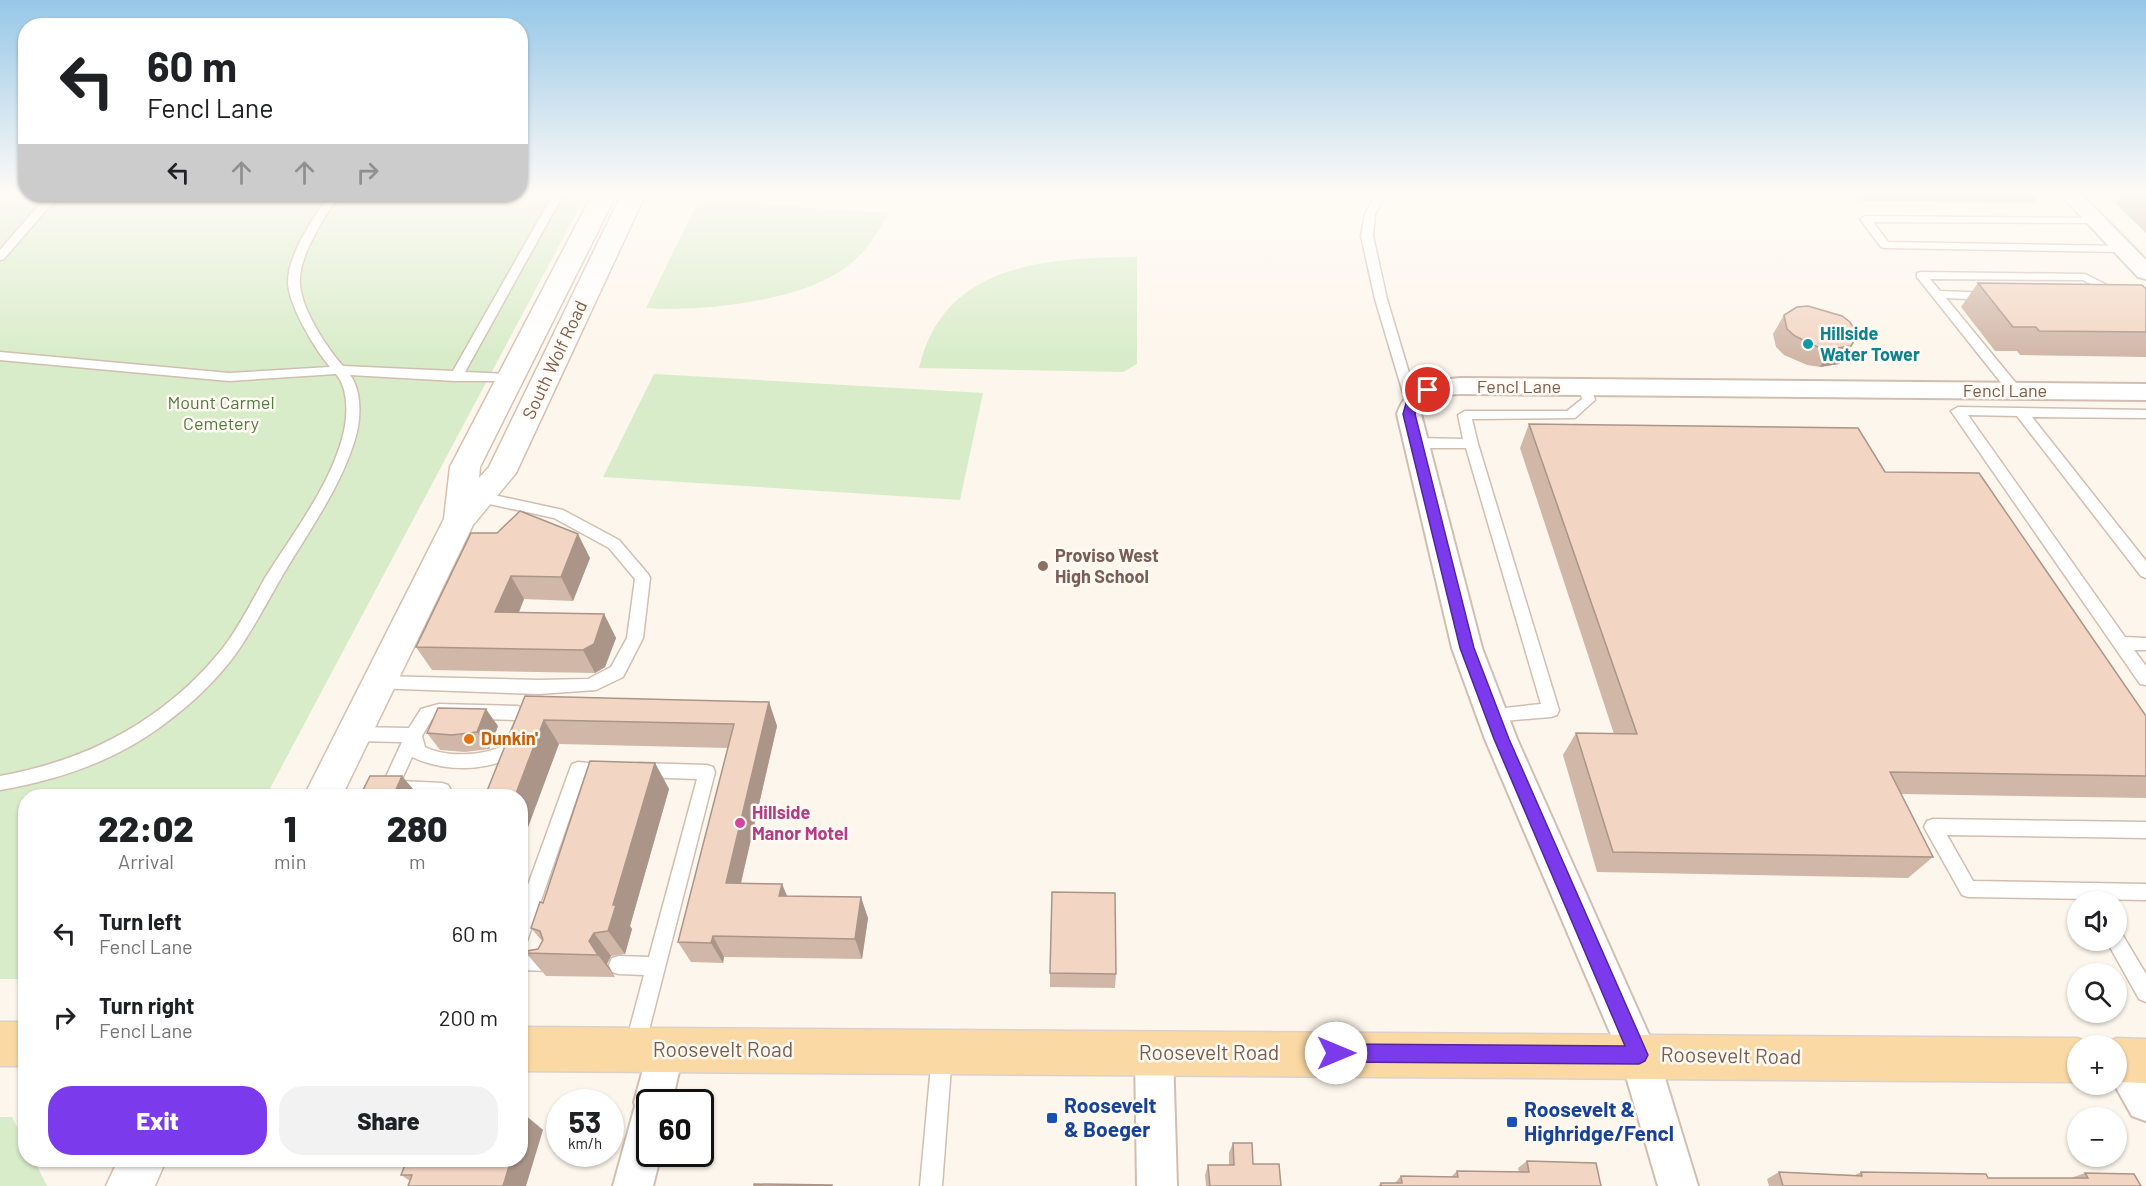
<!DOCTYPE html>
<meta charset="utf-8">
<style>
:root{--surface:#fff;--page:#f2f2f2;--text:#202124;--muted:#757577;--accent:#7c3aed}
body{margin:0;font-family:Barlow,sans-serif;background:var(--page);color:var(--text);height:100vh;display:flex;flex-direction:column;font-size:22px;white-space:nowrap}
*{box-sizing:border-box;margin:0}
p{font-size:20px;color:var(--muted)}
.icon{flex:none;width:33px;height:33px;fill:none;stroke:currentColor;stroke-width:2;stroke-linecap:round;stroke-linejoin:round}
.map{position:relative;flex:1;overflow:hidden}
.side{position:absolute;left:18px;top:789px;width:510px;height:378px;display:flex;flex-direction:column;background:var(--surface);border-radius:24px;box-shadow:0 2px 4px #0004}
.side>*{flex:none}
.hud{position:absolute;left:18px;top:18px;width:510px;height:183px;border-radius:24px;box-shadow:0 2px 4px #0004;background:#fff;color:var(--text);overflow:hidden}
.tools{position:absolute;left:2067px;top:891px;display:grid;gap:12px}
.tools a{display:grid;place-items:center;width:60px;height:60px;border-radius:50%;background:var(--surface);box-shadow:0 2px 4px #0004;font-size:30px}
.speed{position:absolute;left:546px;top:1089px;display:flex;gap:12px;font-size:30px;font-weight:700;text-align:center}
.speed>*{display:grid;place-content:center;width:78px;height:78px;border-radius:50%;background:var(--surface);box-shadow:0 2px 4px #0004;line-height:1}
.speed small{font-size:15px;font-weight:400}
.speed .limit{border:3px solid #111;border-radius:9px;background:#fff;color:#111}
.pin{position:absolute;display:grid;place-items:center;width:51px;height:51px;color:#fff;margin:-26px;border:3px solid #fff;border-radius:50%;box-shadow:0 2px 6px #0007}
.me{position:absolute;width:66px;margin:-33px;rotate:90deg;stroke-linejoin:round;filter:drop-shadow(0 0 4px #0008)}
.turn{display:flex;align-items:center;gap:21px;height:126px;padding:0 30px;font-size:27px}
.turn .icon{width:78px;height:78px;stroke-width:2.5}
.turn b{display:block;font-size:42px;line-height:51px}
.lanes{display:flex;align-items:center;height:57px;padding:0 30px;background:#0003;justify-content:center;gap:30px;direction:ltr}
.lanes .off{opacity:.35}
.eta{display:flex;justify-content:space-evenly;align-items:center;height:102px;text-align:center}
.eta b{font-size:36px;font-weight:800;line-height:42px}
.button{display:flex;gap:12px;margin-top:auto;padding:12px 30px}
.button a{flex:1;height:69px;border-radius:24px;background:var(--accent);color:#fff;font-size:24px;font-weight:800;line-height:69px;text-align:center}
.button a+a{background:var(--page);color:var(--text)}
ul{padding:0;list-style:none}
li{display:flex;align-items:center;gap:18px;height:84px;padding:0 30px}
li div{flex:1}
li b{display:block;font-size:22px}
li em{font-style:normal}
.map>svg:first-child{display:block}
.green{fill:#d8ecc9}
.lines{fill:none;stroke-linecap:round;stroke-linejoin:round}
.service-casing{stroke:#d1beb0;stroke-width:3}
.minor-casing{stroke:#d1beb0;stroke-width:4}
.secondary-casing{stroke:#d6c0b0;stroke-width:3}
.primary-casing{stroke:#dad1cd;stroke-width:3}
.service{fill:#fff;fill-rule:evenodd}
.minor{fill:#fff;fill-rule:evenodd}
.secondary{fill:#fff;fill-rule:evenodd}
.primary{fill:#fbd9a5;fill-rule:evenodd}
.wall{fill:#d1b7a8}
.shaded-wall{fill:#aa9588}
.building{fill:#f3d5c3;stroke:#aa9588;stroke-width:1.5}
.route{fill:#7c3aed;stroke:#51269a;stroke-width:1.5}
.culture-dot{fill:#0f9aa8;stroke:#fffaf3;stroke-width:2}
.education-dot{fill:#8d6e63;stroke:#fffaf3;stroke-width:2}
.food-dot{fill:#e8710a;stroke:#fffaf3;stroke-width:2}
.hotel-dot{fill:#d1479c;stroke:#fffaf3;stroke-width:2}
.transit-dot{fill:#1a4fb4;stroke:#fffaf3;stroke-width:2}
.labels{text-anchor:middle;stroke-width:5;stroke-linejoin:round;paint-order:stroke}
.culture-label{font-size:18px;font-weight:bold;fill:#0d838f;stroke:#fffaf3;text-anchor:start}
.street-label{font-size:18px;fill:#7a5c4d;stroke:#fffaf3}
.park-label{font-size:18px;fill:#537a41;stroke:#fffaf3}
.education-label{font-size:18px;font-weight:bold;fill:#785e54;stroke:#fffaf3;text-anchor:start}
.food-label{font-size:18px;font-weight:bold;fill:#c56008;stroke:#fffaf3;text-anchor:start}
.hotel-label{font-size:18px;font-weight:bold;fill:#b23c85;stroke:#fffaf3;text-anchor:start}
.near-street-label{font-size:21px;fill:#7a5c4d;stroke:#fffaf3}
.near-transit-label{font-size:21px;font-weight:bold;fill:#164399;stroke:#fffaf3;text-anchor:start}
</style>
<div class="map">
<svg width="2146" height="1186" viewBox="0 0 2146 1186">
<rect width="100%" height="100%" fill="#fdf6ec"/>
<!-- green -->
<g class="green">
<path d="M0,191H25L26,194H520L521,191H588L266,796H26L25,979H0Z"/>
<path d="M711,201L888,213C876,238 862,257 839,272C792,302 701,312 646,308L695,208Z"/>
<path d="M1137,257V364L1123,372L919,368C943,262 1048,258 1137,257Z"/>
<path d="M654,374L983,393L960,500L603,477Z"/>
<path d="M0,1117H12L25,1143L26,1160H34L47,1186H0Z"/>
</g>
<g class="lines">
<!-- service casing -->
<g class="service-casing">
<g id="service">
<path d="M555,191H565L465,372L510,374L514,375V381H456L350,375C361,389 361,415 357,432C344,483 310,529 284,573C268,600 253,630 235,655C215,682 190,705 163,725C115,761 59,780 0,790V776C55,766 104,748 150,716C178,697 202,674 223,648C239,627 252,601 265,578C293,533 332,484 344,431C348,413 348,388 336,374L229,381L0,360V352L229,373L330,367C315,349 290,308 288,284C287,255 314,216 331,194H341C336,202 328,210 323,220C313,238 298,263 300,285C302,310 327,348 343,366L453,371Z"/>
<path d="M1378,191H1388L1375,214L1373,236L1387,299L1418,403L1412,407L1406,403L1375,299L1361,236L1365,214Z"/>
<path d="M2063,191H2146V194L2068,195Z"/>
<path d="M53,194H64L46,210L4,259L0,260V250L38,206Z"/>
<path d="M1865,216L2097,218L2101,219V223L1873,222L1888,242L2124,246L2130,249L2124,252L1885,248L1881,247L1860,219Z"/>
<path d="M1921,272L2085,274L2129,296L2146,300V308L2121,302L2083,280L1930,279L1940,291L1992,293V299L1988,300L1946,298L2020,388L2021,391L2015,395L2010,394L1917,277V273Z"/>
<path d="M1585,383L1591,387L1595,400L1575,418L1472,419L1478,444L1559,710L1557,715L1551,717L1492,722L1486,720L1484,715L1486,710L1541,704L1466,448H1416L1409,443L1416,438L1463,439L1458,415L1465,411H1567L1582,399L1579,387Z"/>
<path d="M1958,407L2146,410V418L2032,417L2146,561V578L2141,576L2017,416L1968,415L2125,637L2146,638V650H2134L2146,666V685L2140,684L1953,414L1951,411Z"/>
<path d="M480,492L563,510L619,540L648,574L650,578L643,638L623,677L596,690L539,694L373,688L371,683L373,678L379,676L539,680L588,679L611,667L627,638L635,579L609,548L554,518L475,501L473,497Z"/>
<path d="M439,704L518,706L531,713L533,718L517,755C485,772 444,772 412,757L401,781L442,783L448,785L451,790L447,796H377L402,742L354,741L348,739L346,734L348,729L354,727L409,728L421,709ZM439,718L515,720H516L505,745C483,756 447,758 425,747L422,736L432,719Z"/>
<path d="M578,762L612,765L614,770L612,775L584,777L529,935L527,941L520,944V907L570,769L572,764Z"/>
<path d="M639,763L707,765L713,767L715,772L645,1046L642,1053L635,1056L628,1053L625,1046L644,975L619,974L612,972L609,965L612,958L619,956L649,957L697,779L639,777L633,775L631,770L633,765Z"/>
<path d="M1933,819L2146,822V838L1947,835L1973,881L2146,884V900L1968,897L1962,895L1924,827L1927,821Z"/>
<path d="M2116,932L2122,934L2146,974V1002L2139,999L2106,940H2116Z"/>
<path d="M520,952L550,953L557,955L560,962L557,969L550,971L520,970Z"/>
<path d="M942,1044L949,1047L952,1054L942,1186H920L932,1054L935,1047Z"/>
</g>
</g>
<!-- minor casing -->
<g class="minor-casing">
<g id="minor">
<path d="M2057,191H2078L2146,260V279L2138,277Z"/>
<path d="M1461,378L2146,384V400L1461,394C1443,395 1428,395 1421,414L1482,648L1517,739L1658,1055L1698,1186H1658L1620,1056L1485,739L1452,648L1397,414C1407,384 1432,380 1461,378Z"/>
<path d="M665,1031L678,1037L684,1050L672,1102H650V1154H661L653,1186H613L635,1106L634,1102L652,1037Z"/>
<path d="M1154,1033L1167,1039L1173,1052L1177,1186H1137L1135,1052L1141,1039Z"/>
<path d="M2122,1042L2135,1048L2146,1065V1121L2132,1116L2114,1084H2116V1046H2113Z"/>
</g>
</g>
<!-- secondary casing -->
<g class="secondary-casing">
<g id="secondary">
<path d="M594,191H618L480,467L479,478L489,467L623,191H647L516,473L473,525L342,796H304L444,519L450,467Z"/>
<path d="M118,1160H166L155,1186H106Z"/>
</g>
</g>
<!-- primary casing -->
<g class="primary-casing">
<g id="primary">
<rect x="0" y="1022" width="26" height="44"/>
<path d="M520,1027L2078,1038L2094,1046H2078V1082L520,1071Z"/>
<path d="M2116,1038L2146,1039V1083L2116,1082V1046H2100Z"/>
</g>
</g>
<!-- service -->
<use href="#service" class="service"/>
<!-- minor -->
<use href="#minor" class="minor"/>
<!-- secondary -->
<use href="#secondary" class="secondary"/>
<!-- primary -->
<use href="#primary" class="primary"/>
</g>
<!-- wall -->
<g class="wall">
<path d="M1852,191H2041L2033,203L1860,201Z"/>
<path d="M2124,191H2146V233L2115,203Z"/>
<path d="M1978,283L2146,289V357L2020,355L2017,351H1995L1961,307Z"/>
<path d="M1784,315L1846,354L1839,364L1820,367L1807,365L1784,355L1776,347L1773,334Z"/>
<path d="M1529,424L1885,472L2146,716V798L1901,794L1933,857L1908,878L1597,872L1563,755L1576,733L1614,734L1520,448Z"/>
<path d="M471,533L590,558L573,601L524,599L519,613L604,614L616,638L605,667L595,673L432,670L416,647Z"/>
<path d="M525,696L769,702L777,726L741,883L868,918L862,959L724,957L723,963L691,962L678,942L728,748L559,744Z"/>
<path d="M498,726L489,749L465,752L440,750L427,733Z"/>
<path d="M655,763L669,789L630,926L632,929L625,954L611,956L607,964L615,977L546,976L526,953L538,949L542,941L531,928L543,903Z"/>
<path d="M1050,973L1116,974L1115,988L1050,987Z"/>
<path d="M525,1115L543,1130L410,1181L401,1175Z"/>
<path d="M1233,1143L1253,1164L1281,1186H1206L1205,1175L1208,1165H1229V1153Z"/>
<path d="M1527,1161L1601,1186H1378L1381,1183H1395L1401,1176L1451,1177L1457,1171L1519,1172L1518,1168Z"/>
<path d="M1779,1172L1855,1175L1861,1172L1988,1178H2071L2085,1173L2141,1186H1769L1767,1179Z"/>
</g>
<!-- shaded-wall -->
<g class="shaded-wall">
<path d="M1858,335L1839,364L1820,367L1831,349Z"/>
<path d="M578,534L590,558L573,601L561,577Z"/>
<path d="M511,576L524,599L509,635L495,612Z"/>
<path d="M604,614L616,638L605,667L595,673L583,650Z"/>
<path d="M769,702L777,726L736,904L726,883Z"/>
<path d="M486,709L498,726L489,749L477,732Z"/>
<path d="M544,720L559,744L520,849V796H515Z"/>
<path d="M655,763L669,789L630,926L632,929L625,954L608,931L613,905Z"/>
<path d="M402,776L419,796H393Z"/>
<path d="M782,884L791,905L779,896Z"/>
<path d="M861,897L868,918L862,959L855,939Z"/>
<path d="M594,933L611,956L607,964L615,977L598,955L589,941Z"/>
<path d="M713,936L724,957L723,963L711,943Z"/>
<path d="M525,1115L543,1130L526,1186H503L511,1160H520V1129Z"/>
</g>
<!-- building -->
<g class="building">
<path d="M1978,283L2142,285L2146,289V332L2039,331L2036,327H2013Z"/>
<path d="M1808,306L1842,316L1850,322L1858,335L1851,346L1831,349L1818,347L1795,336L1787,329L1784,315L1797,307Z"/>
<path d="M1529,424L1858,428L1885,472L1979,473L2146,716V776L1890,772L1933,857L1613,852L1576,733L1637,734Z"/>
<path d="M520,511L578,534L561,577L511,576L495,612L604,614L594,644L583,650L416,647L471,533H497Z"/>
<path d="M525,696L769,702L726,883L782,884L779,896L861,897L855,939L713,936L711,943L678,942L734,724L544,720L515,796H485Z"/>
<path d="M438,708L486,709L477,732L452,735L427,733Z"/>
<path d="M590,761L655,763L613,905H616L608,931L594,933L589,941L598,955L526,953L527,951L538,949L543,940L540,931L531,928L540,902L543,903Z"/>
<path d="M370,776H402L393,796H360Z"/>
<path d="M1052,892L1115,893L1116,974L1050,973Z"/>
<path d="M520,1115H525L520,1129Z"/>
<path d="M1233,1143H1252L1253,1164H1279L1281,1186H1210L1208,1165H1234Z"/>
<path d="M407,1160H511L503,1186H408L412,1175H401Z"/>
<path d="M1527,1161L1596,1163L1601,1186H1381V1183H1402L1401,1176L1458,1177L1457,1171L1529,1172Z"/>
<path d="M1779,1172L1862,1176L1861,1172L1986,1174L1988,1178H2088L2085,1173L2134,1174L2141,1186H1783Z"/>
<path d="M754,1184L832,1185V1186H754Z"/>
</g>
<!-- sky -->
<linearGradient id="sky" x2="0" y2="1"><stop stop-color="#97c7e8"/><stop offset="0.54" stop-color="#fefbf6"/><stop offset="1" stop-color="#fefbf6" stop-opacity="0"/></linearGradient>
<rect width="2146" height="357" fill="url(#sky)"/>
<!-- route -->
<path class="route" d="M1428,386L1434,390L1417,404L1415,414L1474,648L1509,739L1648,1055L1645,1061L1639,1064L1336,1062L1330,1060L1327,1053L1330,1047L1336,1044L1625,1046L1494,739L1460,648L1403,414L1407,400Z"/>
<!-- markers -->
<circle class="culture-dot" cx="1808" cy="344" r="6"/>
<circle class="education-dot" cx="1043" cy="566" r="6"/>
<circle class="food-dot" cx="469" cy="739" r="6"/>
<circle class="hotel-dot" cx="740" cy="823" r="6"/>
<g class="transit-dot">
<rect x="1046" y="1112" width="12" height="12" rx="3"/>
<rect x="1506" y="1116" width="12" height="12" rx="3"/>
</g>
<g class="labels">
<!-- culture labels -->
<g class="culture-label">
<text x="1820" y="340">Hillside<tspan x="1820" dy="21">Water Tower</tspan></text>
</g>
<!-- street labels -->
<g class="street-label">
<text transform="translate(555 360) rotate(-65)" y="6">South Wolf Road</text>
<text x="1519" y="393">Fencl Lane</text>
<text x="2005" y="397">Fencl Lane</text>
</g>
<!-- park labels -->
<g class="park-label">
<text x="221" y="409">Mount Carmel<tspan x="221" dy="21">Cemetery</tspan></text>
</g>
<!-- education labels -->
<g class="education-label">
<text x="1055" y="562">Proviso West<tspan x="1055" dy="21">High School</tspan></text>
</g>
<!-- food labels -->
<g class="food-label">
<text x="481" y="745">Dunkin'</text>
</g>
<!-- hotel labels -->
<g class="hotel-label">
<text x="752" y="819">Hillside<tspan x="752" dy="21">Manor Motel</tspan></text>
</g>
<!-- near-street labels -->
<g class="near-street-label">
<text x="723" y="1057">Roosevelt Road</text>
<text x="1209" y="1060">Roosevelt Road</text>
<text transform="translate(1731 1056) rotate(1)" y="7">Roosevelt Road</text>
</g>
<!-- near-transit labels -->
<g class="near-transit-label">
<text x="1064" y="1113">Roosevelt<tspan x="1064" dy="24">&amp; Boeger</tspan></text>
<text x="1524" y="1117">Roosevelt &amp;<tspan x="1524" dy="24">Highridge/Fencl</tspan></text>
</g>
</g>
</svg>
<div class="tools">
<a><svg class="icon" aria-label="sound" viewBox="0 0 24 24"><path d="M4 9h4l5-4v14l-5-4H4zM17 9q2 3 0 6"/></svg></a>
<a><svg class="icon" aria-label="search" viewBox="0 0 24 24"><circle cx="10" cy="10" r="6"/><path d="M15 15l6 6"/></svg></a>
<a>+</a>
<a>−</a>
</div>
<div class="speed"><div>53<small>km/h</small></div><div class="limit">60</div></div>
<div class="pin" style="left:1428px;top:390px;background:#d93025"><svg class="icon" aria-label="arrive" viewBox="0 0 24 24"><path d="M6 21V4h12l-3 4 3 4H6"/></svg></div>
<svg class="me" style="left:1336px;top:1053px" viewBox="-20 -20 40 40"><circle r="19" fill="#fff"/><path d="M0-13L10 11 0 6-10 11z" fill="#7c3aed"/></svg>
<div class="hud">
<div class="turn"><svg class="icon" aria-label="left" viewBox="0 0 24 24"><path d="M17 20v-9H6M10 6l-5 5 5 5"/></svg><div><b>60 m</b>Fencl Lane</div></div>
<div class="lanes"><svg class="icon" aria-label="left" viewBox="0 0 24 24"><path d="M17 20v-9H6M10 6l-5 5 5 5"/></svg><svg class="icon off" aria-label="ahead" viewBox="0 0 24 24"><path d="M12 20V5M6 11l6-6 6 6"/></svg><svg class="icon off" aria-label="ahead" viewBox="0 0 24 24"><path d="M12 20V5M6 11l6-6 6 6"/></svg><svg class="icon off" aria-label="right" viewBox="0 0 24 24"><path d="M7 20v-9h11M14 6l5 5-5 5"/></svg></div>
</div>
<section class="side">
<div class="eta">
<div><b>22:02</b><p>Arrival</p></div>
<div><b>1</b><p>min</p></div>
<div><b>280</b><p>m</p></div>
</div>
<ul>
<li><svg class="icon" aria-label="left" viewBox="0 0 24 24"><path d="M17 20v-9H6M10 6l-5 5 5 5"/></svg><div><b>Turn left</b><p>Fencl Lane</p></div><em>60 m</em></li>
<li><svg class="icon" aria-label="right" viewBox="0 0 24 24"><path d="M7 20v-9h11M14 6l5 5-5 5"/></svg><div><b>Turn right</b><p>Fencl Lane</p></div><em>200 m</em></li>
</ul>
<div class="button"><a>Exit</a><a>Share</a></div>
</section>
</div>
